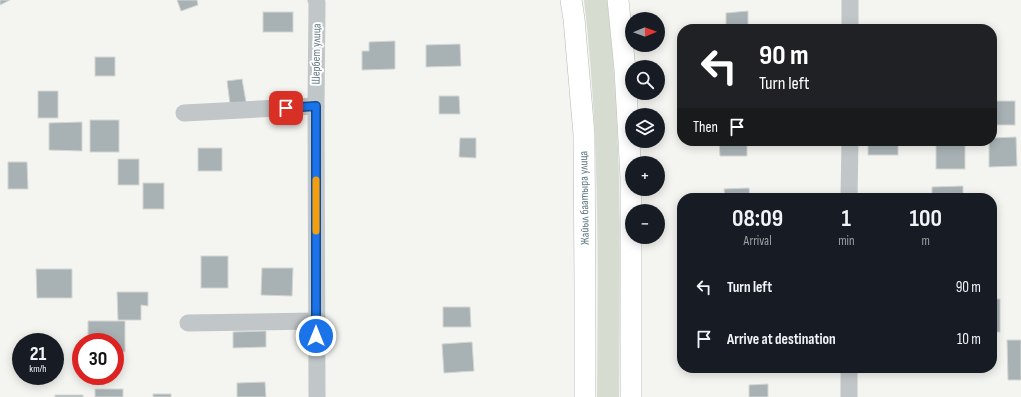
<!DOCTYPE html>
<meta charset="utf-8">
<style>
:root{--surface:#171b24;--page:#242831;--text:#f1f3f6;--muted:#9ea1a6}
body{margin:0;font-family:"Sofia Sans Condensed",sans-serif;background:var(--page);color:var(--text);height:100vh;display:flex;flex-direction:column;font-size:15px;white-space:nowrap}
*{box-sizing:border-box;margin:0}
p{font-size:13px;color:var(--muted)}
.icon{flex:none;width:22px;height:22px;fill:none;stroke:currentColor;stroke-width:2;stroke-linecap:round;stroke-linejoin:round}
.map{position:relative;flex:1;overflow:hidden}
.panel{position:absolute;left:677px;top:193px;width:320px;height:180px;display:flex;flex-direction:column;background:var(--surface);border-radius:16px;box-shadow:0 2px 10px #0003}
.panel>*{flex:none}
.guide{position:absolute;left:677px;top:24px;width:320px;height:122px;border-radius:16px;box-shadow:0 2px 10px #0003;background:#202124;color:#fff;overflow:hidden}
.needle{width:26px;rotate:89deg}
.tools{position:absolute;left:625px;top:12px;display:grid;gap:8px}
.tools a{display:grid;place-items:center;width:40px;height:40px;border-radius:50%;background:var(--surface);box-shadow:0 2px 10px #0003;font-size:20px}
.speed{position:absolute;left:12px;top:333px;display:flex;gap:8px;font-size:20px;font-weight:700;text-align:center}
.speed>*{display:grid;place-content:center;width:52px;height:52px;border-radius:50%;background:var(--surface);box-shadow:0 2px 10px #0003;line-height:1}
.speed small{font-size:10px;font-weight:400}
.speed .limit{border:6px solid #d22;background:#fff;color:#111}
.pin{position:absolute;display:grid;place-items:center;width:34px;height:34px;color:#fff;margin:-17px;border-radius:8px;box-shadow:0 2px 6px #0006}
.me{position:absolute;width:44px;margin:-22px;rotate:0deg;stroke-linejoin:round;filter:drop-shadow(0 0 3px #0008)}
.turn{display:flex;align-items:center;gap:14px;height:84px;padding:0 16px;font-size:18px}
.turn .icon{width:52px;height:52px;stroke-width:2.5}
.turn b{display:block;font-size:28px;line-height:34px}
.then{display:flex;align-items:center;height:38px;padding:0 16px;background:#0003;gap:8px;font-size:15px}
.eta{display:flex;justify-content:space-evenly;align-items:center;height:68px;text-align:center}
.eta b{font-size:24px;font-weight:700;line-height:28px}
ul{padding:0;list-style:none}
li{display:flex;align-items:center;gap:12px;height:52px;padding:0 16px}
li div{flex:1}
li b{display:block;font-size:15px}
li em{font-style:normal}
.map>svg:first-child{display:block}
.green{fill:#d6dcd0}
.building{fill:#a8b2b5;stroke:#d5d5d3}
.lines{fill:none;stroke-linecap:round;stroke-linejoin:round}
.major-casing{stroke:#b4b9bc;stroke-width:22}
.minor{stroke:#c1c6c8;stroke-width:17}
.major{stroke:#fff;stroke-width:21}
.route-casing{stroke:#114b97;stroke-width:10}
.route{stroke:#1a73e8;stroke-width:7}
.slow{stroke:#f59e0b;stroke-width:7}
.labels{text-anchor:middle;stroke-width:4;stroke-linejoin:round;paint-order:stroke}
.street-label{font-size:12px;fill:#617883;stroke:#fff}
</style>
<div class="map">
<svg width="1021" height="397" viewBox="0 0 1021 397">
<rect width="100%" height="100%" fill="#f4f4f0"/>
<!-- green -->
<path class="green" d="M584,0H607C623,132 620,265 619,397H597C598,265 600,132 584,0Z"/>
<!-- building -->
<g class="building">
<path d="M0,0H10L0,5Z"/>
<path d="M177,0H197L198,5L181,11Z"/>
<path d="M748,11V29H726V13Z"/>
<rect x="263" y="12" width="30" height="20"/>
<path d="M395,41V69L362,70V51H369V42Z"/>
<path d="M460,44L461,66L426,67V45Z"/>
<rect x="95" y="57" width="20" height="19"/>
<path d="M242,79L246,102L230,104L227,81Z"/>
<rect x="38" y="91" width="20" height="27"/>
<path d="M439,96H459L460,114H439Z"/>
<rect x="992" y="101" width="23" height="24"/>
<rect x="90" y="120" width="29" height="32"/>
<path d="M82,122V151L49,150V123Z"/>
<path d="M1016,137L1017,166L989,167V141H992V138Z"/>
<path d="M460,138H476V158L459,157Z"/>
<path d="M719,141H747V156H720Z"/>
<rect x="868" y="141" width="30" height="14"/>
<rect x="936" y="141" width="29" height="28"/>
<rect x="198" y="148" width="24" height="23"/>
<rect x="118" y="159" width="21" height="26"/>
<path d="M8,162H27L28,189H8Z"/>
<rect x="143" y="183" width="21" height="26"/>
<path d="M963,186V198H932V187Z"/>
<path d="M749,188L750,198H725L724,189Z"/>
<rect x="201" y="256" width="27" height="32"/>
<path d="M262,268H293L292,296L261,295Z"/>
<path d="M36,269H72V298H37Z"/>
<path d="M117,292H148V306L141,305V320H118Z"/>
<rect x="992" y="299" width="8" height="33"/>
<path d="M443,307H470L471,327H443Z"/>
<path d="M88,321H125V352H115V342H88Z"/>
<path d="M266,331V347L233,348V332Z"/>
<path d="M1007,340H1021V380H1008Z"/>
<path d="M472,342L474,371L444,373L442,344Z"/>
<path d="M869,368H892V370L869,371Z"/>
<path d="M265,382L266,397H237V383Z"/>
<path d="M768,384V397H749V385Z"/>
<rect x="95" y="389" width="28" height="8"/>
<rect x="153" y="394" width="18" height="3"/>
<rect x="55" y="395" width="28" height="2"/>
</g>
<g class="lines">
<!-- major casing -->
<g class="major-casing">
<g id="major">
<path d="M571,0L574,19L584,134L585,289V397"/>
<path d="M618,0L625,70L631,178V397"/>
</g>
</g>
<!-- minor -->
<g class="minor">
<path d="M316,0L317,3L316,106L317,397"/>
<path d="M850,29V0"/>
<path d="M184,113L316,106"/>
<path d="M849,198L850,141"/>
<path d="M188,323L316,321"/>
<path d="M849,397V368"/>
</g>
<!-- major -->
<use href="#major" class="major"/>
</g>
<g class="lines">
<!-- route casing -->
<g class="route-casing">
<path id="route" d="M286,108L316,106V336"/>
</g>
<!-- route -->
<use href="#route" class="route"/>
<!-- slow -->
<path class="slow" d="M316,180V231"/>
</g>
<g class="labels">
<!-- street labels -->
<g class="street-label">
<text transform="translate(316 54) rotate(-89)" y="4">Шербет улица</text>
<text transform="translate(584 198) rotate(-91)" y="4">Жайыл баатыра улица</text>
</g>
</g>
</svg>
<div class="tools">
<a><svg class="needle" viewBox="-14 -14 28 28"><path d="M0-13l5 13h-10z" fill="#e53935"/><path d="M0 13l5-13h-10z" fill="#9ea1a6"/></svg></a>
<a><svg class="icon" aria-label="search" viewBox="0 0 24 24"><circle cx="10" cy="10" r="6"/><path d="M15 15l6 6"/></svg></a>
<a><svg class="icon" aria-label="layers" viewBox="0 0 24 24"><path d="M12 4l9 5-9 5-9-5zM3 14l9 5 9-5"/></svg></a>
<a>+</a>
<a>−</a>
</div>
<div class="speed"><div>21<small>km/h</small></div><div class="limit">30</div></div>
<div class="pin" style="left:286px;top:108px;background:#d93025"><svg class="icon" aria-label="arrive" viewBox="0 0 24 24"><path d="M6 21V4h12l-3 4 3 4H6"/></svg></div>
<svg class="me" style="left:316px;top:336px" viewBox="-20 -20 40 40"><circle r="17" fill="#1a73e8" stroke="#fff" stroke-width="3"/><path d="M0-11L8 9 0 5-8 9z" fill="#fff"/></svg>
<div class="guide">
<div class="turn"><svg class="icon" aria-label="left" viewBox="0 0 24 24"><path d="M17 20v-9H6M10 6l-5 5 5 5"/></svg><div><b>90 m</b>Turn left</div></div>
<div class="then">Then<svg class="icon" aria-label="arrive" viewBox="0 0 24 24"><path d="M6 21V4h12l-3 4 3 4H6"/></svg></div>
</div>
<section class="panel">
<div class="eta">
<div><b>08:09</b><p>Arrival</p></div>
<div><b>1</b><p>min</p></div>
<div><b>100</b><p>m</p></div>
</div>
<ul>
<li><svg class="icon" aria-label="left" viewBox="0 0 24 24"><path d="M17 20v-9H6M10 6l-5 5 5 5"/></svg><div><b>Turn left</b></div><em>90 m</em></li>
<li><svg class="icon" aria-label="arrive" viewBox="0 0 24 24"><path d="M6 21V4h12l-3 4 3 4H6"/></svg><div><b>Arrive at destination</b></div><em>10 m</em></li>
</ul>
</section>
</div>
